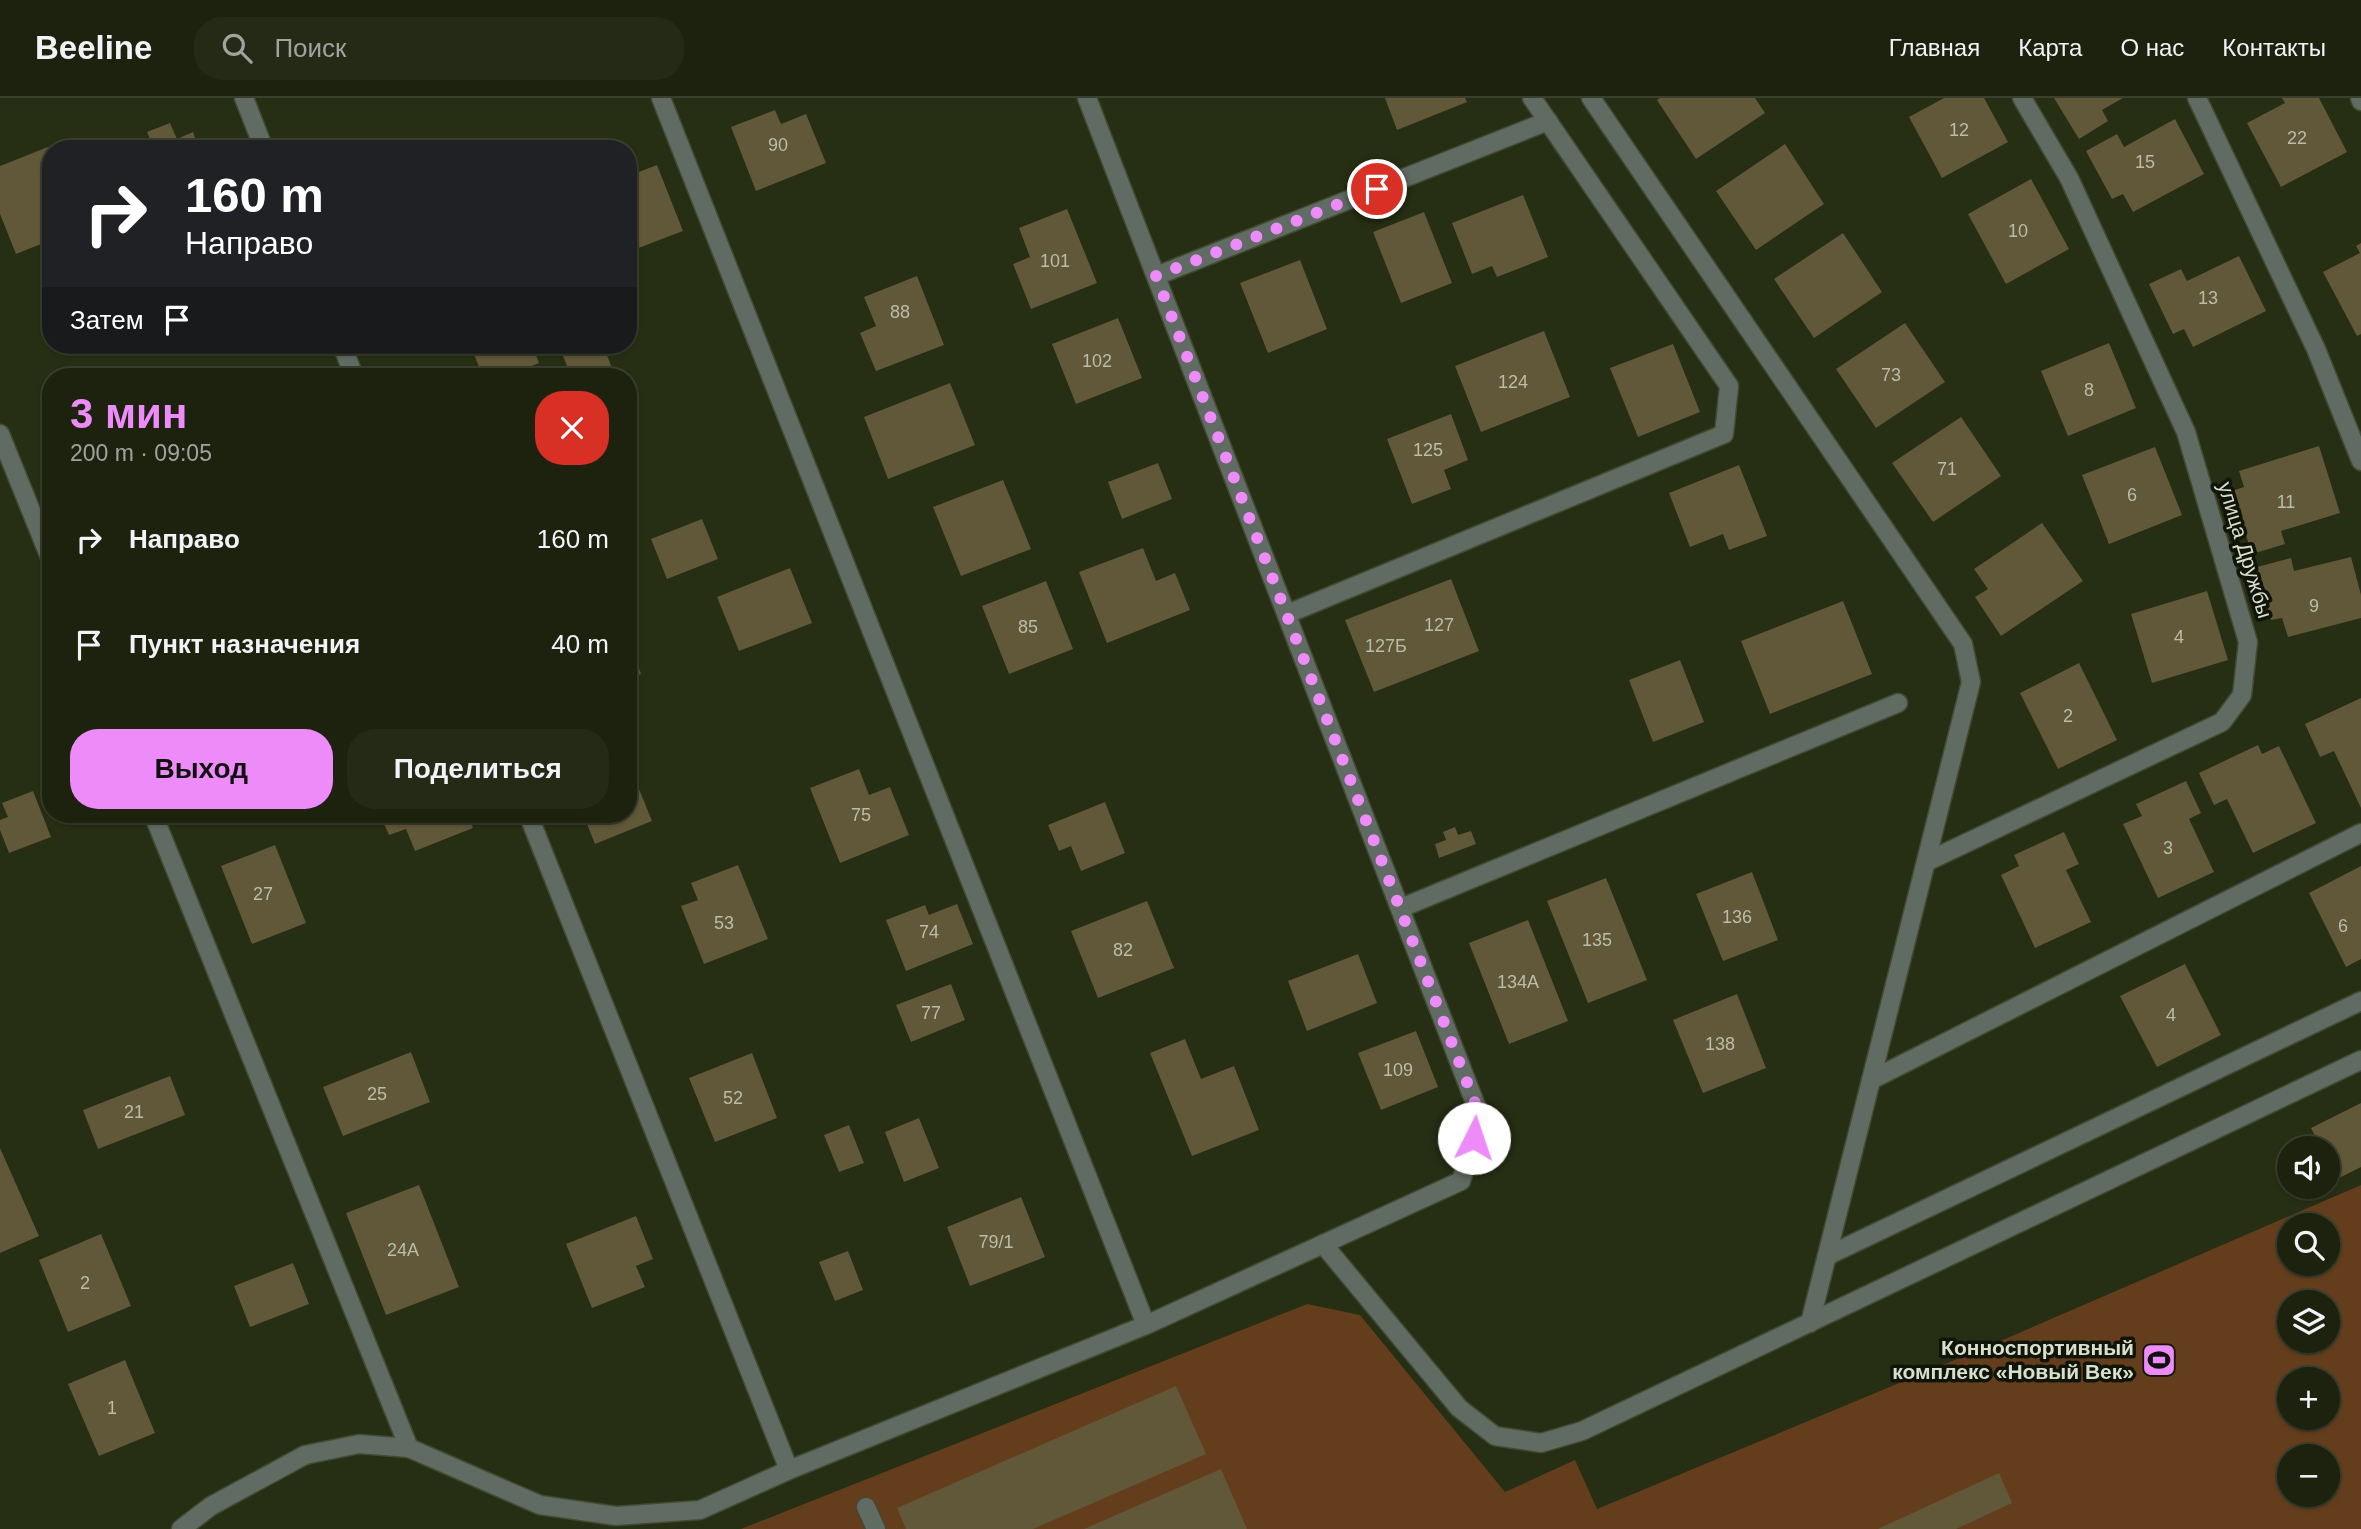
<!DOCTYPE html>
<html lang="ru">
<meta charset="utf-8">
<style>
:root{--surface:#1c220e;--page:#252a17;--text:#f1f3f6;--muted:#a0a49e;--line:#3a3f2e;--accent:#ed8cf9}
body{margin:0;font-family:Arial,sans-serif;background:var(--page);color:var(--text);height:100vh;display:flex;flex-direction:column;font-size:26px;white-space:nowrap}
*{box-sizing:border-box;margin:0}
p{font-size:23px;color:var(--muted)}
.icon{flex:none;width:38px;height:38px;fill:none;stroke:currentColor;stroke-width:2;stroke-linecap:round;stroke-linejoin:round}
.map{position:relative;flex:1;overflow:hidden}
.panel{position:absolute;left:42px;top:270px;width:595px;height:455px;display:flex;flex-direction:column;background:var(--surface);border-radius:28px;box-shadow:0 2px 5px #0004,0 0 0 2px var(--line)}
.panel>*{flex:none}
.banner{position:absolute;left:42px;top:42px;width:595px;height:214px;border-radius:28px;box-shadow:0 2px 5px #0004,0 0 0 2px var(--line);background:#202124;color:#fff;overflow:hidden}
.controls{position:absolute;left:2277px;top:1038px;display:grid;gap:14px}
.controls a{display:grid;place-items:center;width:63px;height:63px;border-radius:50%;background:var(--surface);box-shadow:0 2px 5px #0004,0 0 0 2px var(--line);font-size:35px}
.pin{position:absolute;display:grid;place-items:center;width:60px;height:60px;color:#fff;margin:-30px;border:4px solid #fff;border-radius:50%;box-shadow:0 2px 7px #0007}
.me{position:absolute;width:77px;margin:-38px;rotate:4deg;stroke-linejoin:round;filter:drop-shadow(0 0 5px #0008)}
.turn{display:flex;align-items:center;gap:24px;height:147px;padding:0 28px;font-size:32px}
.turn .icon{width:91px;height:91px;stroke-width:2.5}
.turn b{display:block;font-size:49px;line-height:60px}
.then{display:flex;align-items:center;height:66px;padding:0 28px;background:#0003;gap:14px;font-size:26px}
.round{display:grid;place-items:center;flex:none;width:74px;height:74px;border-radius:28px;background:var(--page)}
.summary{display:flex;align-items:center;justify-content:space-between;height:119px;padding:0 28px}
h1{font-size:42px;font-weight:800;line-height:52px;color:var(--accent)}
.button{display:flex;gap:14px;margin-top:auto;padding:14px 28px}
.button a{flex:1;height:80px;border-radius:28px;background:var(--accent);color:#111;font-size:28px;font-weight:800;line-height:80px;text-align:center}
.button a+a{background:var(--page);color:var(--text)}
ul{padding:0;list-style:none}
li{display:flex;align-items:center;gap:21px;height:105px;padding:0 28px}
li div{flex:1}
li b{display:block;font-size:26px}
li em{font-style:normal}
header{display:flex;align-items:center;gap:42px;box-sizing:border-box;height:98px;padding:0 35px;background:var(--surface);border-bottom:2px solid var(--line)}
header strong{font-size:33px}
nav{display:flex;gap:38px;margin-inline-start:auto;font-size:24px}
.search{width:490px;height:63px;background:var(--page);display:flex;align-items:center;gap:18px;box-sizing:border-box;padding:0 24px;border-radius:28px;color:var(--muted);font-size:26px}
.map>svg:first-child{display:block}
.green{fill:#643e1c;fill-rule:evenodd}
.building{fill:#615739}
.lines{fill:none;stroke-linecap:round;stroke-linejoin:round}
.minor-casing{stroke:#434a31;stroke-width:21}
.minor{stroke:#5f6b63;stroke-width:18}
.route{stroke:#ed8cf9;stroke-width:12;stroke-dasharray:0 21.6}
.labels{text-anchor:middle;stroke-width:7;stroke-linejoin:round;paint-order:stroke}
.number-label{font-size:18px;fill:#bbbdaa}
.street-label{font-size:21px;fill:#d9dfcf;stroke:#111509}
.poi-label{font-size:21px;font-weight:bold;fill:#d9dfcf;stroke:#111509;text-anchor:end}
</style>
<header>
<strong>Beeline</strong>
<div class="search"><svg class="icon" aria-label="search" viewBox="0 0 24 24"><circle cx="10" cy="10" r="6"/><path d="M15 15l6 6"/></svg>Поиск</div>
<nav><a>Главная</a><a>Карта</a><a>О нас</a><a>Контакты</a></nav>
</header>
<div class="map">
<svg width="2361" height="1431" viewBox="0 0 2361 1431">
<rect width="100%" height="100%" fill="#262e13"/>
<!-- green -->
<path class="green" d="M2361,1087V1431H741L1307,1206L1360,1217L1505,1394L1575,1362L1597,1411L2005,1241ZM2289,1127H2328V1166H2289ZM2289,1204H2328V1242H2289ZM2289,1281H2328V1320H2289ZM2289,1358H2328V1396H2289Z"/>
<!-- building -->
<g class="building">
<path d="M1385,0H1465L1467,4L1397,32Z"/>
<path d="M1660,0H1755L1765,15L1696,61L1657,2Z"/>
<path d="M1944,0H1984L2008,44L1942,80L1909,19Z"/>
<path d="M2054,0H2123L2102,12L2108,23L2079,41Z"/>
<path d="M2282,0H2319L2347,54L2281,89L2247,25L2285,5Z"/>
<path d="M775,12L781,26L806,16L826,65L756,93L731,29Z"/>
<path d="M2175,21L2204,76L2133,114L2123,96L2112,101L2086,53L2117,36L2124,49Z"/>
<path d="M170,25L177,41L193,34L199,51H154L147,34Z"/>
<path d="M58,45L60,51H51V142L16,156L0,116V68Z"/>
<path d="M1785,46L1824,106L1756,152L1716,93Z"/>
<path d="M657,67L683,133L628,154V78Z"/>
<path d="M2031,81L2069,151L2006,186L1968,116Z"/>
<path d="M1523,97L1548,159L1497,179L1492,168L1472,176L1452,125Z"/>
<path d="M1067,111L1097,185L1031,211L1013,166L1030,159L1019,130Z"/>
<path d="M1424,114L1452,185L1401,205L1373,134Z"/>
<path d="M1843,135L1882,194L1814,240L1774,181Z"/>
<path d="M2361,145V236L2357,238L2323,174L2360,155L2356,148Z"/>
<path d="M2239,158L2266,213L2193,249L2184,231L2173,236L2149,186L2181,171L2187,183Z"/>
<path d="M1300,162L1327,231L1268,255L1240,185Z"/>
<path d="M917,178L944,247L876,273L860,235L876,228L864,199Z"/>
<path d="M1118,220L1142,280L1076,306L1052,246Z"/>
<path d="M1905,225L1945,284L1876,330L1836,271Z"/>
<path d="M1544,233L1570,299L1481,334L1455,268Z"/>
<path d="M2109,245L2136,310L2068,338L2041,273Z"/>
<path d="M1673,246L1700,314L1638,339L1610,270Z"/>
<path d="M470,247H532L539,265L517,274L519,278H483Z"/>
<path d="M591,247H603L615,278H571L563,258Z"/>
<path d="M950,285L975,347L888,381L864,319Z"/>
<path d="M1451,316L1468,362L1444,372L1451,391L1412,406L1387,341Z"/>
<path d="M1961,319L2001,378L1933,424L1892,365Z"/>
<path d="M2319,348L2340,415L2281,433L2285,446L2252,456L2232,393L2244,389L2239,373Z"/>
<path d="M2155,349L2182,417L2109,446L2082,377Z"/>
<path d="M1158,365L1172,401L1122,421L1108,384Z"/>
<path d="M1739,367L1767,438L1729,452L1723,436L1690,449L1669,395Z"/>
<path d="M1003,382L1031,451L961,478L933,409Z"/>
<path d="M702,421L718,461L667,481L651,441Z"/>
<path d="M2042,425L2083,483L2001,538L1975,499L1988,491L1974,471Z"/>
<path d="M1143,450L1156,483L1175,475L1190,512L1107,545L1079,474Z"/>
<path d="M2351,459L2361,497V520L2288,539L2282,520L2271,522L2257,469L2291,460L2294,473Z"/>
<path d="M790,470L812,525L739,553L717,499Z"/>
<path d="M1451,481L1479,553L1374,594L1345,522Z"/>
<path d="M1046,483L1073,551L1009,576L982,508Z"/>
<path d="M2207,493L2228,562L2152,585L2131,516Z"/>
<path d="M1843,503L1872,576L1770,616L1741,543Z"/>
<path d="M634,557L641,576L628,581V560Z"/>
<path d="M1680,562L1704,624L1653,644L1629,582Z"/>
<path d="M2079,565L2117,642L2058,671L2020,595Z"/>
<path d="M2361,600V710L2334,653L2320,659L2305,626Z"/>
<path d="M2258,647L2262,656L2279,648L2316,725L2253,755L2227,701L2214,707L2199,675Z"/>
<path d="M628,664L652,723L595,746L583,716H628Z"/>
<path d="M859,671L869,697L890,689L909,737L840,765L810,690Z"/>
<path d="M2186,683L2201,715L2189,721L2214,774L2158,800L2123,726L2142,718L2136,706Z"/>
<path d="M33,693L51,739L9,755L0,732V722L8,719L2,705Z"/>
<path d="M1105,704L1125,755L1081,773L1071,748L1059,753L1048,727Z"/>
<path d="M380,716H468L473,730L415,753L406,731L389,737Z"/>
<path d="M1455,729L1458,737L1471,733L1476,746L1439,760L1435,746L1446,742L1443,734Z"/>
<path d="M2064,734L2079,766L2066,772L2091,824L2035,850L2001,777L2019,768L2014,757Z"/>
<path d="M275,747L306,825L252,846L221,768Z"/>
<path d="M738,767L768,841L704,866L681,808L698,802L691,785Z"/>
<path d="M2361,768V861L2346,869L2309,795Z"/>
<path d="M1752,774L1778,842L1723,863L1696,796Z"/>
<path d="M1606,780L1647,882L1588,905L1547,803Z"/>
<path d="M1147,803L1174,870L1098,900L1071,833Z"/>
<path d="M957,806L973,846L906,873L886,822L925,807L929,817Z"/>
<path d="M1528,822L1568,923L1509,946L1469,845Z"/>
<path d="M1358,856L1377,905L1307,933L1288,883Z"/>
<path d="M2185,866L2221,937L2157,969L2120,898Z"/>
<path d="M951,886L965,922L911,944L896,907Z"/>
<path d="M1737,896L1766,970L1703,995L1673,922Z"/>
<path d="M1416,933L1438,989L1381,1012L1358,955Z"/>
<path d="M1185,941L1201,981L1234,968L1259,1032L1192,1058L1150,955Z"/>
<path d="M411,954L430,1004L343,1038L323,989Z"/>
<path d="M752,955L777,1020L715,1044L689,980Z"/>
<path d="M170,978L185,1017L98,1051L83,1012Z"/>
<path d="M2361,1005V1069L2337,1081L2328,1063V1050H2321L2311,1030Z"/>
<path d="M919,1020L939,1070L904,1084L885,1034Z"/>
<path d="M849,1027L864,1065L839,1074L824,1037Z"/>
<path d="M0,1050L39,1138L0,1155Z"/>
<path d="M419,1087L459,1189L386,1217L346,1115Z"/>
<path d="M1021,1099L1045,1159L970,1188L947,1129Z"/>
<path d="M636,1118L653,1161L636,1168L645,1189L592,1210L566,1146Z"/>
<path d="M101,1136L131,1208L68,1234L39,1162Z"/>
<path d="M848,1153L863,1192L835,1203L819,1164Z"/>
<path d="M293,1165L309,1206L250,1229L234,1188Z"/>
<path d="M125,1262L155,1335L99,1358L68,1286Z"/>
<path d="M1176,1288L1206,1356L1033,1431H906L897,1410Z"/>
<path d="M1221,1371L1247,1431H1084Z"/>
<path d="M1999,1375L2012,1405L1956,1431H1878Z"/>
</g>
<g class="lines">
<!-- minor casing -->
<g class="minor-casing">
<g id="minor">
<path d="M244,0L264,51"/>
<path d="M661,0L1146,1227"/>
<path d="M1591,0L1963,546L1971,584L1810,1225"/>
<path d="M2197,0L2316,251L2361,363"/>
<path d="M2360,0L2361,3"/>
<path d="M1156,178L1548,23"/>
<path d="M342,247L354,278"/>
<path d="M0,336L51,462"/>
<path d="M1287,516L1724,336L1729,288L1532,0"/>
<path d="M153,716L409,1350"/>
<path d="M528,716L789,1372"/>
<path d="M1926,764L2222,624L2242,597L2248,544L2186,334L2069,80L2022,0"/>
<path d="M1401,810L1898,605"/>
<path d="M1871,982L2361,735"/>
<path d="M1323,1146L1459,1310L1495,1338L1541,1345L1582,1333L2361,962"/>
<path d="M1827,1158L2361,903"/>
<path d="M866,1409L876,1431"/>
<path d="M181,1431L211,1408L305,1357L359,1346L409,1350L540,1407L616,1418L700,1412L789,1372L1146,1227L1461,1083L1480,1018L1087,0"/>
</g>
</g>
<!-- minor -->
<use href="#minor" class="minor"/>
</g>
<g class="lines">
<!-- route -->
<path class="route" d="M1377,91L1156,178L1480,1018L1474,1040"/>
</g>
<!-- icons -->
<defs>
<g id="stadium-square" transform="scale(1.75)"><rect x="-9" y="-9" width="18" height="18" rx="4" fill="#ed8cf9" stroke="#111509"/><path d="M0-5a6.5 5 0 1 0 0 10a6.5 5 0 1 0 0-10ZM-3.5-1.8h7v3.6h-7Z" fill="#111"/></g>
</defs>
<g fill-rule="evenodd">
<use href="#stadium-square" x="2159" y="1262"/>
</g>
<g class="labels">
<!-- number labels -->
<g class="number-label">
<text x="1959" y="38">12</text>
<text x="2297" y="46">22</text>
<text x="778" y="53">90</text>
<text x="2145" y="70">15</text>
<text x="2018" y="139">10</text>
<text x="1055" y="169">101</text>
<text x="2208" y="206">13</text>
<text x="900" y="220">88</text>
<text x="1097" y="269">102</text>
<text x="1891" y="283">73</text>
<text x="1513" y="290">124</text>
<text x="2089" y="298">8</text>
<text x="1428" y="358">125</text>
<text x="1947" y="377">71</text>
<text x="2132" y="403">6</text>
<text x="2286" y="410">11</text>
<text x="2314" y="514">9</text>
<text x="1439" y="533">127</text>
<text x="1028" y="535">85</text>
<text x="2179" y="545">4</text>
<text x="1386" y="554">127Б</text>
<text x="2068" y="624">2</text>
<text x="861" y="723">75</text>
<text x="2168" y="756">3</text>
<text x="263" y="802">27</text>
<text x="1737" y="825">136</text>
<text x="724" y="831">53</text>
<text x="2343" y="834">6</text>
<text x="929" y="840">74</text>
<text x="1597" y="848">135</text>
<text x="1123" y="858">82</text>
<text x="1518" y="890">134А</text>
<text x="931" y="921">77</text>
<text x="2171" y="923">4</text>
<text x="1720" y="952">138</text>
<text x="1398" y="978">109</text>
<text x="377" y="1002">25</text>
<text x="733" y="1006">52</text>
<text x="134" y="1020">21</text>
<text x="996" y="1150">79/1</text>
<text x="403" y="1158">24А</text>
<text x="85" y="1191">2</text>
<text x="112" y="1316">1</text>
</g>
<!-- street labels -->
<g class="street-label">
<text transform="translate(2245 452) rotate(73)" y="7">улица Дружбы</text>
</g>
<!-- poi labels -->
<g class="poi-label">
<text x="2134" y="1257">Конноспортивный<tspan x="2134" dy="24">комплекс «Новый Век»</tspan></text>
</g>
</g>
</svg>
<div class="controls">
<a><svg class="icon" aria-label="sound" viewBox="0 0 24 24"><path d="M4 9h4l5-4v14l-5-4H4zM17 9q2 3 0 6"/></svg></a>
<a><svg class="icon" aria-label="search" viewBox="0 0 24 24"><circle cx="10" cy="10" r="6"/><path d="M15 15l6 6"/></svg></a>
<a><svg class="icon" aria-label="layers" viewBox="0 0 24 24"><path d="M12 4l9 5-9 5-9-5zM3 14l9 5 9-5"/></svg></a>
<a>+</a>
<a>−</a>
</div>
<div class="pin" style="left:1377px;top:91px;background:#d93025"><svg class="icon" aria-label="arrive" viewBox="0 0 24 24"><path d="M6 21V4h12l-3 4 3 4H6"/></svg></div>
<svg class="me" style="left:1474px;top:1040px" viewBox="-20 -20 40 40"><circle r="19" fill="#fff"/><path d="M0-13L10 11 0 6-10 11z" fill="#ed8cf9"/></svg>
<div class="banner">
<div class="turn"><svg class="icon" aria-label="right" viewBox="0 0 24 24"><path d="M7 20v-9h11M14 6l5 5-5 5"/></svg><div><b>160 m</b>Направо</div></div>
<div class="then">Затем<svg class="icon" aria-label="arrive" viewBox="0 0 24 24"><path d="M6 21V4h12l-3 4 3 4H6"/></svg></div>
</div>
<section class="panel">
<div class="summary"><div><h1>3 мин</h1><p>200 m · 09:05</p></div><a class="round" style="background:#d93025;color:#fff"><svg class="icon" aria-label="close" viewBox="0 0 24 24"><path d="M6 6l12 12M18 6L6 18"/></svg></a></div>
<ul>
<li><svg class="icon" aria-label="right" viewBox="0 0 24 24"><path d="M7 20v-9h11M14 6l5 5-5 5"/></svg><div><b>Направо</b></div><em>160 m</em></li>
<li><svg class="icon" aria-label="arrive" viewBox="0 0 24 24"><path d="M6 21V4h12l-3 4 3 4H6"/></svg><div><b>Пункт назначения</b></div><em>40 m</em></li>
</ul>
<div class="button"><a>Выход</a><a>Поделиться</a></div>
</section>
</div>
